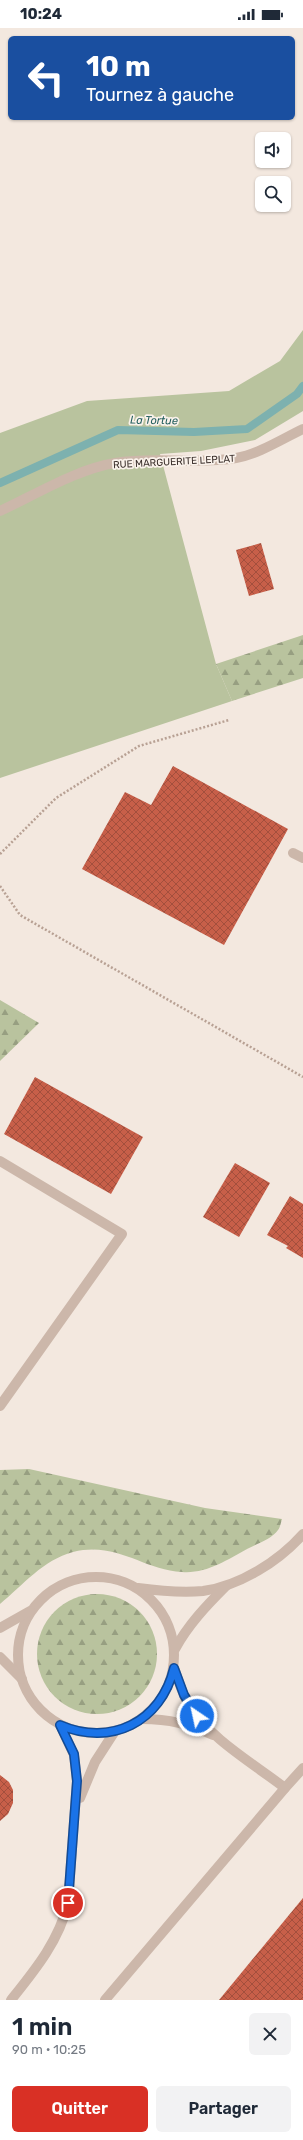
<!DOCTYPE html>
<html lang="fr">
<meta charset="utf-8">
<style>
:root{--surface:#fff;--page:#f2f2f3;--text:#1f2937;--muted:#747a83;--accent:#d93025}
body{margin:0;font-family:Rubik,sans-serif;background:var(--page);color:var(--text);height:100vh;display:flex;flex-direction:column;font-size:15px;white-space:nowrap}
*{box-sizing:border-box;margin:0}
p{font-size:13px;color:var(--muted)}
.icon{flex:none;width:22px;height:22px;fill:none;stroke:currentColor;stroke-width:2;stroke-linecap:round;stroke-linejoin:round}
.map{position:relative;height:1972px;overflow:hidden}
.panel{display:flex;flex-direction:column;background:var(--surface);flex:1}
.panel>*{flex:none}
.banner{position:absolute;left:8px;top:8px;width:287px;height:84px;border-radius:6px;box-shadow:0 1px 3px #0004;background:#1a4fa0;color:#fff;overflow:hidden}
.buttons{position:absolute;left:255px;top:104px;display:grid;gap:8px}
.buttons a{display:grid;place-items:center;width:36px;height:36px;border-radius:6px;background:var(--surface);box-shadow:0 1px 3px #0004;font-size:20px}
.pin{position:absolute;display:grid;place-items:center;width:34px;height:34px;color:#fff;margin:-17px;border:2px solid #fff;border-radius:50%;box-shadow:0 1px 4px #0007}
.me{position:absolute;width:44px;margin:-22px;rotate:326deg;stroke-linejoin:round;filter:drop-shadow(0 0 3px #0008)}
.turn{display:flex;align-items:center;gap:14px;height:84px;padding:0 12px;font-size:18px}
.turn .icon{width:52px;height:52px;stroke-width:2.5}
.turn b{display:block;font-size:28px;line-height:34px}
.round{display:grid;place-items:center;flex:none;width:42px;height:42px;border-radius:6px;background:var(--page)}
.overview{display:flex;align-items:center;justify-content:space-between;height:68px;padding:0 12px}
h1{font-size:24px;font-weight:600;line-height:30px}
.action{display:flex;gap:8px;margin-top:auto;padding:8px 12px}
.action a{flex:1;height:46px;border-radius:6px;background:var(--accent);color:#fff;font-size:16px;font-weight:600;line-height:46px;text-align:center}
.action a+a{background:var(--page);color:var(--text)}
.status{display:flex;justify-content:space-between;align-items:center;height:28px;padding:0 20px;background:var(--surface);direction:ltr}
.status svg{height:11px;fill:currentColor}
.map>svg:first-child{display:block}
.green{fill:#b9c39e}
.forest{fill:url(#forest-firs)}
.lines{fill:none;stroke-linecap:round;stroke-linejoin:round}
.stream{stroke:#7db1af;stroke-width:8}
.building{fill:url(#building-cross-hatch)}
.path{stroke:#b8a194;stroke-width:2.5;stroke-dasharray:2 2;stroke-linecap:butt}
.minor{stroke:#ccb7aa;stroke-width:10}
.route-casing{stroke:#114b97;stroke-width:10}
.route{stroke:#1a73e8;stroke-width:7}
.labels{text-anchor:middle;stroke-width:3.5;stroke-linejoin:round;paint-order:stroke}
.street-label{font-size:10px;fill:#392e2a;stroke:#faf2eb}
.water-label{font-size:11px;font-style:italic;fill:#1e5b5b;stroke:#faf2eb}
</style>
<div class="status"><b>10:24</b><svg viewBox="0 0 49 12"><path d="M0 12V9h3v3zM5 12V6h3v6zM10 12V3h3v9zM15 12V0h3v12zM26 1h20v11H26zM47 4h2v5h-2z"/></svg></div>
<div class="map">
<svg width="303" height="1972" viewBox="0 0 303 1972">
<defs>
<pattern id="forest-firs" width="22" height="20" patternUnits="userSpaceOnUse"><rect width="22" height="20" fill="#b9c39e"/><path d="M5 1l3.5 6h-7zM16 11l3.5 6h-7z" fill="#979f81"/></pattern>
<pattern id="building-cross-hatch" width="8" height="8" patternUnits="userSpaceOnUse"><rect width="8" height="8" fill="#c75f49"/><path d="M0 0l8 8M0 8l8-8" fill="none" stroke="#a34f3d"/></pattern>
</defs>
<rect width="100%" height="100%" fill="#f3e8df"/>
<!-- green -->
<path class="green" d="M303,302V383L255,412L201,423L160,426L216,636L232,673L0,750V405L87,373L229,363L280,333Z"/>
<!-- forest -->
<g class="forest">
<path d="M303,607V650L232,673L216,636Z"/>
<path d="M0,972L39,995L0,1033Z"/>
<path d="M29,1441L205,1480L282,1491C281,1494 280,1500 278,1502C272,1511 256,1516 247,1521C227,1532 206,1546 182,1544C143,1542 117,1513 73,1524C43,1532 23,1557 0,1576V1442Z"/>
<circle cx="97" cy="1626" r="60"/>
</g>
<g class="lines">
<!-- stream -->
<path class="stream" d="M0,455L118,402L194,404L247,401L297,366L303,358"/>
</g>
<!-- building -->
<g class="building">
<path d="M261,515L274,561L249,568L236,522Z"/>
<path d="M173,738L288,801L224,917L82,841L125,764L151,777Z"/>
<path d="M35,1049L143,1109L111,1166L4,1106Z"/>
<path d="M235,1135L270,1155L239,1209L203,1189Z"/>
<path d="M290,1168L303,1176V1230L286,1220L288,1218L267,1207Z"/>
<path d="M0,1747L9,1754L13,1762V1775L8,1786L0,1793Z"/>
<path d="M303,1870V1972H219Z"/>
</g>
<g class="lines">
<!-- path -->
<g class="path">
<path d="M0,826L56,770L139,718L229,692"/>
<path d="M0,858L20,887L303,1049"/>
</g>
<!-- minor -->
<g class="minor">
<path d="M0,483C35,467 77,441 115,435C155,428 196,437 236,430C259,426 282,411 303,401"/>
<path d="M293,825L303,830"/>
<path d="M0,1133L122,1206L0,1378"/>
<circle cx="96" cy="1627" r="78"/>
<path d="M138,1560C160,1563 181,1565 203,1563C240,1558 279,1533 303,1506"/>
<path d="M0,1600L30,1583"/>
<path d="M175,1621C188,1597 206,1578 226,1558"/>
<path d="M0,1629L22,1651"/>
<path d="M174,1640C179,1653 182,1666 189,1677C209,1710 254,1736 285,1760"/>
<path d="M142,1691C170,1691 188,1696 213,1707"/>
<path d="M80,1770L95,1734L115,1703"/>
<path d="M11,1972C35,1942 59,1913 68,1875L77,1753L74,1727L60,1697"/>
<path d="M105,1972L285,1760L303,1740"/>
</g>
</g>
<g class="lines">
<!-- route casing -->
<g class="route-casing">
<path id="route" d="M68,1875L77,1753L74,1726L60,1697C111,1719 161,1694 174,1640L184,1667L197,1688"/>
</g>
<!-- route -->
<use href="#route" class="route"/>
</g>
<g class="labels">
<!-- street labels -->
<g class="street-label">
<text transform="translate(174 433) rotate(-3)" y="4">RUE MARGUERITE LEPLAT</text>
</g>
<!-- water labels -->
<g class="water-label">
<text transform="translate(154 392) rotate(1)" y="4">La Tortue</text>
</g>
</g>
</svg>
<div class="buttons">
<a><svg class="icon" aria-label="sound" viewBox="0 0 24 24"><path d="M4 9h4l5-4v14l-5-4H4zM17 9q2 3 0 6"/></svg></a>
<a><svg class="icon" aria-label="search" viewBox="0 0 24 24"><circle cx="10" cy="10" r="6"/><path d="M15 15l6 6"/></svg></a>
</div>
<div class="pin" style="left:68px;top:1875px;background:#d93025"><svg class="icon" aria-label="arrive" viewBox="0 0 24 24"><path d="M6 21V4h12l-3 4 3 4H6"/></svg></div>
<svg class="me" style="left:197px;top:1688px" viewBox="-20 -20 40 40"><circle r="17" fill="#1a73e8" stroke="#fff" stroke-width="3"/><path d="M0-11L8 9 0 5-8 9z" fill="#fff"/></svg>
<div class="banner">
<div class="turn"><svg class="icon" aria-label="left" viewBox="0 0 24 24"><path d="M17 20v-9H6M10 6l-5 5 5 5"/></svg><div><b>10 m</b>Tournez à gauche</div></div>
</div>
</div>
<section class="panel">
<div class="overview"><div><h1>1 min</h1><p>90 m · 10:25</p></div><a class="round"><svg class="icon" aria-label="close" viewBox="0 0 24 24"><path d="M6 6l12 12M18 6L6 18"/></svg></a></div>
<div class="action"><a>Quitter</a><a>Partager</a></div>
</section>
